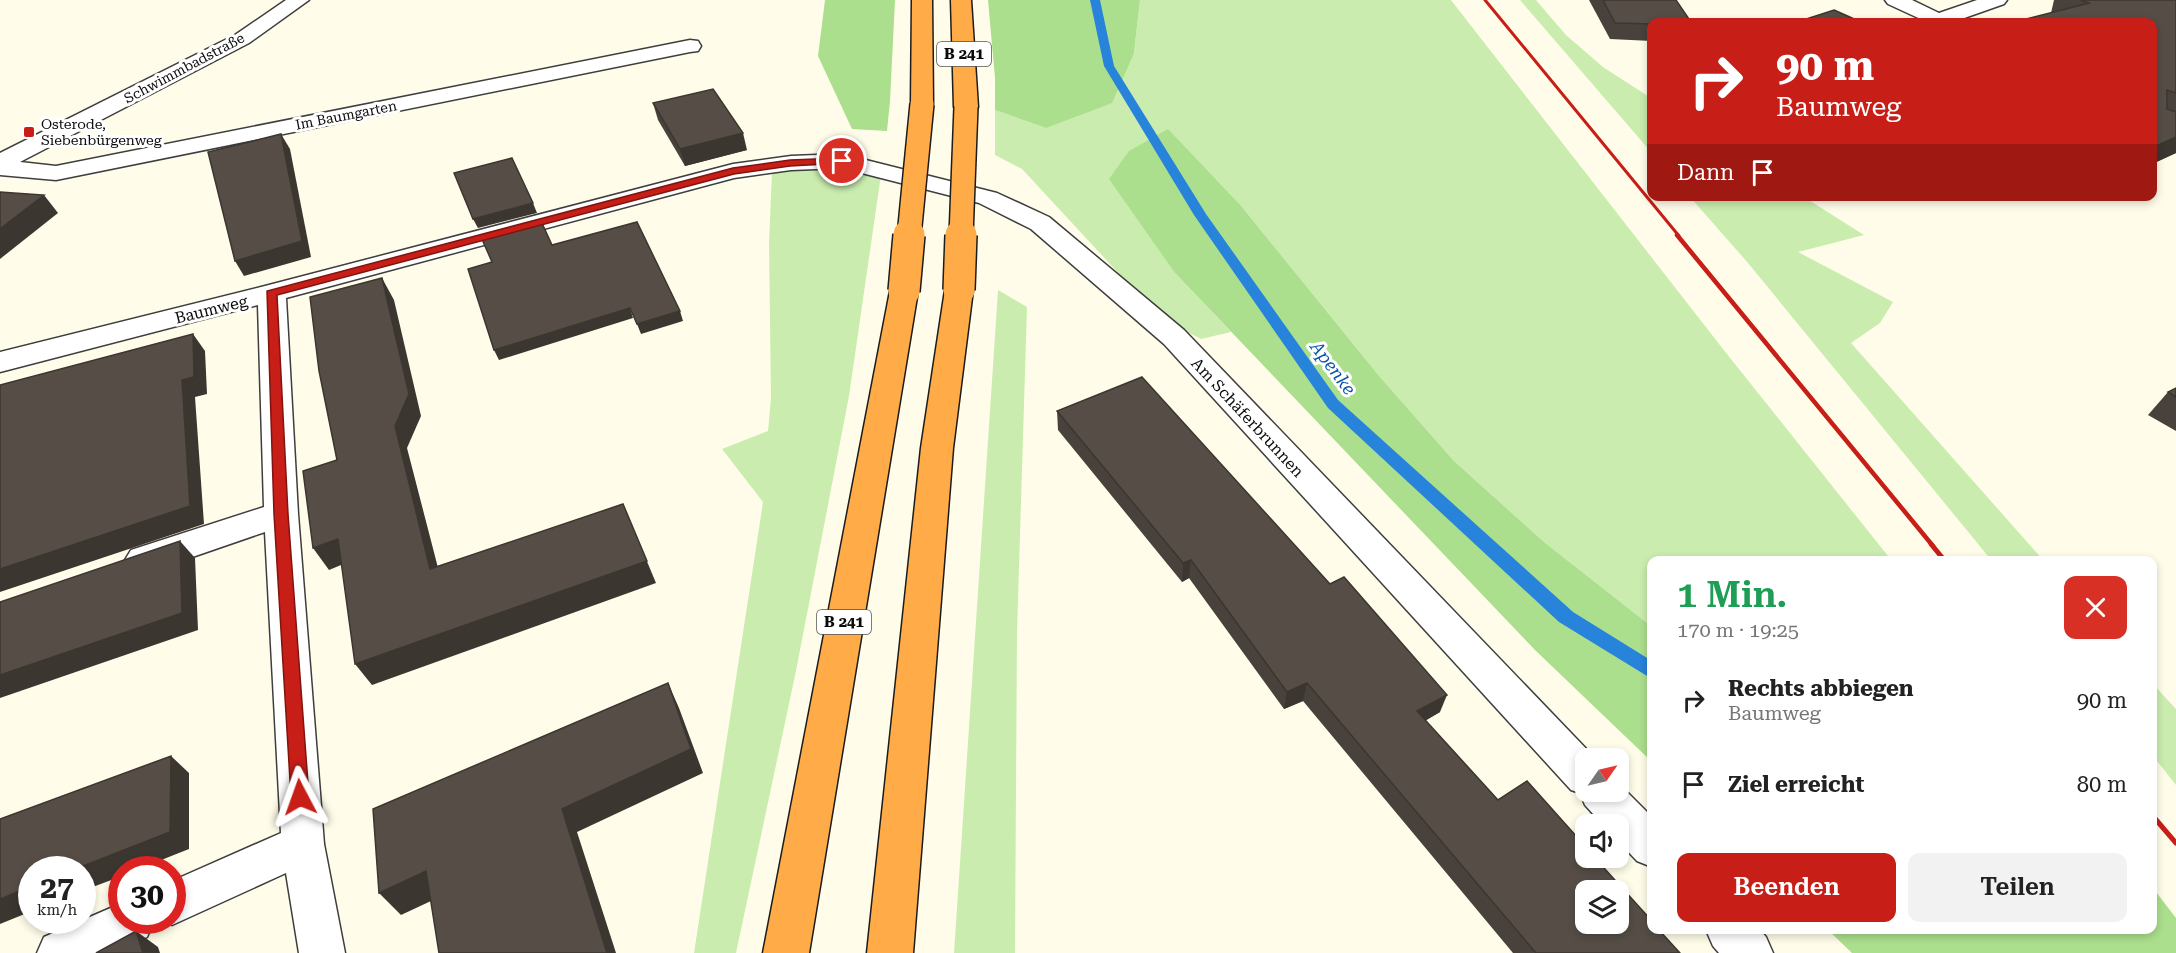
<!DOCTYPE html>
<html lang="de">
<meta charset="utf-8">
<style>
:root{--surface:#fff;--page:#f2f2f2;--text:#222;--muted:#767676;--accent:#c71e17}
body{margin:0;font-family:"Roboto Serif",serif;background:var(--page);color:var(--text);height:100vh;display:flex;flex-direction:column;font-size:22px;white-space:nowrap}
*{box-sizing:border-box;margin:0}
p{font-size:20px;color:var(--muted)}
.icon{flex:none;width:33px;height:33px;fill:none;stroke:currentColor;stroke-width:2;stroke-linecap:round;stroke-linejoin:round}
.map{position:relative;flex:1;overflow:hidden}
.side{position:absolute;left:1647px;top:556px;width:510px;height:378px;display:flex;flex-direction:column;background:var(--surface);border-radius:12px;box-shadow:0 3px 9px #0003}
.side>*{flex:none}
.guide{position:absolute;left:1647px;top:18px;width:510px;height:183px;border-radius:12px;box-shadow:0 3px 9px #0003;background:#c71e17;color:#fff;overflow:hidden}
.needle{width:39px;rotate:56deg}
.buttons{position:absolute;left:1575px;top:748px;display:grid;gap:12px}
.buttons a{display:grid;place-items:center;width:54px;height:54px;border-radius:12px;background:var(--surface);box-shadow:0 3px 9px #0003;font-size:30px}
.speed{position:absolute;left:18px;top:856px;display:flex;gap:12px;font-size:30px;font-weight:700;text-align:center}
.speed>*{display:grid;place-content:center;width:78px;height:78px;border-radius:50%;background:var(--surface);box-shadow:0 3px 9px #0003;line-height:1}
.speed small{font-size:15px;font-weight:400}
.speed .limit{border:9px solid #d22;background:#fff;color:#111}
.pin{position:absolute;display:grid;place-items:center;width:51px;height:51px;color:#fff;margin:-26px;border:3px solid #fff;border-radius:50%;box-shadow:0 2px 6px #0007}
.me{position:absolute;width:66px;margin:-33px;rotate:356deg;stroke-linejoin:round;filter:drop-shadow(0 0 4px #0008)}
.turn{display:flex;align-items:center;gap:21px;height:126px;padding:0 30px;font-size:27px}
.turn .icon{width:78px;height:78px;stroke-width:2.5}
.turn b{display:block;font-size:42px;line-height:51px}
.then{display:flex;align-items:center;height:57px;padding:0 30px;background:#0003;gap:12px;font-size:22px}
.round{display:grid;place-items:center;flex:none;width:63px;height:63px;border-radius:12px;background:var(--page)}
.summary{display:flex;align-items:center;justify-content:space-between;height:102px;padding:0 30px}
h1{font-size:36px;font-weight:600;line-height:45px;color:#1e9e55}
.button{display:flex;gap:12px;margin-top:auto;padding:12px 30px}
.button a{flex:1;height:69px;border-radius:12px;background:var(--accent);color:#fff;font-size:24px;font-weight:600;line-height:69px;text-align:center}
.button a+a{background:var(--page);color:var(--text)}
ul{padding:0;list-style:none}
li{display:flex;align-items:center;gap:18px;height:84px;padding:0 30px}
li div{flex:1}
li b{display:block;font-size:22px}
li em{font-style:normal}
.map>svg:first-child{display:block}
.green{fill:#caedaf}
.forest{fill:#abdf8d}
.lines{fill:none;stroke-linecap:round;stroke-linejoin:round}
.stream{fill:#2883da;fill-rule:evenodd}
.minor-casing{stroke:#3e3e3e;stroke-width:3}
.highway-casing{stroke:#1c1c1c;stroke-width:3}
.minor{fill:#fff;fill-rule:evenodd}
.highway{fill:#ffab47;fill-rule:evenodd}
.rail-far2{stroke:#c71e17;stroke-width:3}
.rail-far1{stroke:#c71e17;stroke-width:4.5}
.rail{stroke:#c71e17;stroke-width:5}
.highway-bridge-far1-casing{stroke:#1c1c1c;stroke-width:26;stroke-linecap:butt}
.highway-bridge-casing{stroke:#1c1c1c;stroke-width:34;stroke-linecap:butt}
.highway-bridge-far1{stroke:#ffab47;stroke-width:23}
.highway-bridge{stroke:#ffab47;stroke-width:31}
.wall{fill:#49423c}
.shaded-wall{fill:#3c3631}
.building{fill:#554d46;stroke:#3c3631;stroke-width:1.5;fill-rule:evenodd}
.route{fill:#c71e17;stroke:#81140f;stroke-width:1.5}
.poi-dot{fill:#c71e17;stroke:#fff;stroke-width:2}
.labels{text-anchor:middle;stroke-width:6;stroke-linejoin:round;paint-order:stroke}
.far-street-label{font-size:14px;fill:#0b0b0b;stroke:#fff}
.far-poi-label{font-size:14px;fill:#0b0b0b;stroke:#fff;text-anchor:start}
.shield{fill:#fff;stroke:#545454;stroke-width:1.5}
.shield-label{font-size:15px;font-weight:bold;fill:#0b0b0b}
.street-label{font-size:16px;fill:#0b0b0b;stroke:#fff}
.water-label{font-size:18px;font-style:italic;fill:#0a55a7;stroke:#fff}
</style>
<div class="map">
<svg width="2176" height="953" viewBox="0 0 2176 953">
<rect width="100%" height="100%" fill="#fffde9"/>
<!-- green -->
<g class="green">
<path d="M1140,0H1451L1723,349L1892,561H1652L1651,626L1544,542L1454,461L1380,377L1242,207L1175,273L1231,332L1201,339L1160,318L1022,169L995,155V110L1046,128L1134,53Z"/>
<path d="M1520,0H1536L1566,35L1603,67L1651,98V152Z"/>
<path d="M830,167L881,175L849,396L796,671L736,953H694L763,502L722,449L768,431L771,398L769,244L772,171Z"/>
<path d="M1690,197H1804L1864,235L1798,252L1893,302L1880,323L1851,343L2044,561H1992L1748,263Z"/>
<path d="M998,290L1027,307L1017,633L1015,953H954Z"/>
<path d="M2152,683L2176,709V785L2153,756Z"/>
</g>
<!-- forest -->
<g class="forest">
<path d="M825,0H895L890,101L887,131L852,129L818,56Z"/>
<path d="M988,0H1140L1134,53L1112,103L1046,128L995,110V78Z"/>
<path d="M1168,129L1242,207L1380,377L1454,461L1544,542L1651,626V761L1535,650L1175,273L1109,179L1129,151Z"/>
<path d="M2153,888L2176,918V953H1852L1828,930H2152Z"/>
</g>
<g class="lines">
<!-- stream -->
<path class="stream" d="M1090,0H1100L1114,66L1206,214L1338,400L1573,612L1652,661V679L1559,622L1328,408L1194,215L1104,66Z"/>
<!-- minor casing -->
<g class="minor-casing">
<g id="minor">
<path d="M286,0H309L249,43L20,162L56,166L690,40L698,41L701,46L698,51L690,52L56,180L0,175V153L235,35Z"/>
<path d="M1885,0H1912L1939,13L1977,0H2007L2004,4L1953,22H1927L1888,4Z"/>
<path d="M842,154L997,193L1049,217L1184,330L1596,759H1586V792H1618V783L1652,817V867L1637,861L1618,841V825H1603L1585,805L1580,793L1571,790L1164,344L1031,229L979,203L842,168L791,170L734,178L286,298L298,514L324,844L345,953H299L286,873L172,925L163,921H172V881L281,833L265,532L143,574L131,570L125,560L131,550L264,507L258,305L0,372V352L265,286L733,164L791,156Z"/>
<path d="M122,903V921H154L147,937L111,953H37L44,937Z"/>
<path d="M1706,930H1760L1766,937L1773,953H1719L1713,946Z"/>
</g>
</g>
<!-- highway casing -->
<g class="highway-casing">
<g id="highway">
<path d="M912,0H932L933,104L930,109L922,111L914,109L911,104Z"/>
<path d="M951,0H971L978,107L974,112L966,114L958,112L954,107Z"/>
<path d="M959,281L969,284L973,290L953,448L913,953H867L921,448L945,290L949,284Z"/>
<path d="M904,282L914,285L918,291L809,953H763L890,291L894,285Z"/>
</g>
</g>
<!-- minor -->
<use href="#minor" class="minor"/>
<!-- highway -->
<use href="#highway" class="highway"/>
<!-- rail-far2 -->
<path class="rail-far2" d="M1485,0L1679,236"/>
<!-- rail-far1 -->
<path class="rail-far1" d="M1677,235L1933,546"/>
<!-- rail -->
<g class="rail">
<path d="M1931,544L1945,561"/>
<path d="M2152,815L2176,843"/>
</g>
<!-- highway-bridge-far1 casing -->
<g class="highway-bridge-far1-casing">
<g id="highway-bridge-far1">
<path d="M909,236L922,104"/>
<path d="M961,236L966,107"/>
</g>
</g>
<!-- highway-bridge casing -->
<g class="highway-bridge-casing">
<g id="highway-bridge">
<path d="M959,290L961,235"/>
<path d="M904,291L909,235"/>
</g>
</g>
<!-- highway-bridge-far1 -->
<use href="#highway-bridge-far1" class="highway-bridge-far1"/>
<!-- highway-bridge -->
<use href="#highway-bridge" class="highway-bridge"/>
</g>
<!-- wall -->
<g class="wall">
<path d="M1589,0H1676L1652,22V41L1610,39Z"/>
<path d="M2054,0H2176V153L2152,164V22L2051,13Z"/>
<path d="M653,103L747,150L685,166L658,120Z"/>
<path d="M2176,388V431L2148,415L2168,392Z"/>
<path d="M1057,411L1440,712L1425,721L1498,800L1680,953H1513L1303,701L1284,709L1189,578L1182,582L1058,430Z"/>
</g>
<!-- shaded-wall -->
<g class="shaded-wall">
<path d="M743,133L747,150L685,166L680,149Z"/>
<path d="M281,134L290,149L311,257L244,276L235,261Z"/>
<path d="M2176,137V153L2152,164V148Z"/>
<path d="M44,195L58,213L0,259V229Z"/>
<path d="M533,203L537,213L478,228L473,219Z"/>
<path d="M382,278L394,300L421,416L407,448L444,591L430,569L395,426Z"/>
<path d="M630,308L633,318L499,360L494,350Z"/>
<path d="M680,311L683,321L641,334L637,324Z"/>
<path d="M193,334L205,351L207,394L195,397L204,524L0,592V569L182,380Z"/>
<path d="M623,504L656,583L372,685L355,664Z"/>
<path d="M338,539L353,560L329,570L313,548Z"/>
<path d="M180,541L195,558L198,630L0,698V675Z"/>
<path d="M1191,560L1189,578L1182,582L1183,563Z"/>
<path d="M668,683L679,708L703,773L577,832L616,953H607L562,809Z"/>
<path d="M1307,683L1303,701L1284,709L1287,692Z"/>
<path d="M1447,695L1440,712L1410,729L1417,711Z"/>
<path d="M171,756L189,773V849L136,870H122V876L82,891V870H73Z"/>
<path d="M426,871L446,894L401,915L379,893Z"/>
<path d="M32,886V911L0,924V899Z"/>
<path d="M136,931L158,947L160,953H143Z"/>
</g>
<!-- building -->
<g class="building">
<path d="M1603,0H1676L1691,22H1652V24L1615,23Z"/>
<path d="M2081,0H2176V93L2167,90V109L2176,112V137L2152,148V22H2014L2089,3Z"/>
<path d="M1834,10L1861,22H1797Z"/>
<path d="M713,89L743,133L680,149L653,103Z"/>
<path d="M281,134L302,241L235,261L208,152Z"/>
<path d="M512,158L533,203L473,219L454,173Z"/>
<path d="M0,192L44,195L0,229Z"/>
<path d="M541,221L552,245L637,222L680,311L637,324L630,308L494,350L468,269L492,262L481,237Z"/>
<path d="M382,278L409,394L395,426L430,569L623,504L647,561L355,664L338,539L313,548L303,471L337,460L319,371L310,297Z"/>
<path d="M193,334L194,377L182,380L190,506L0,569V385Z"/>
<path d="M1142,377L1330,584L1344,577L1447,695L1417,711L1498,800L1527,781L1586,847V858H1595L1652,921V930H1659L1680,953H1536L1307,683L1287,692L1191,560L1183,563L1057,411ZM1586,891H1618V924H1586Z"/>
<path d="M2176,388V397L2168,392Z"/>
<path d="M180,541L182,613L0,675V602Z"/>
<path d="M668,683L691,749L562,809L607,953H439L426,871L379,893L373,809Z"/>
<path d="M171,756L170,832L73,870H32V886L0,899V819Z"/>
<path d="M136,931L143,953H96Z"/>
</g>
<!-- route -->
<path class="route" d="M842,158L845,159V163L790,166L734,174L277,295L288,514L309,797L306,802L300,805L294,802L291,797L274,514L267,291L733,168L790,160Z"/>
<!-- markers -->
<rect class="poi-dot" x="23" y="126" width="12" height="12" rx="3"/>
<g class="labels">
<!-- far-street labels -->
<g class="far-street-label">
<text transform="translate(184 68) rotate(-28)" y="5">Schwimmbadstraße</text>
<text transform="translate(346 115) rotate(-11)" y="5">Im Baumgarten</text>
</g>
<!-- far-poi labels -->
<g class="far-poi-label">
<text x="41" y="129">Osterode,<tspan x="41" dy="16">Siebenbürgenweg</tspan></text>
</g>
<!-- shield labels -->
<g class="shield">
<rect x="937" y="42" width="54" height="24" rx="4.5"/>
<rect x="817" y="610" width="54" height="24" rx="4.5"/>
</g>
<g class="shield-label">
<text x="964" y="59">B 241</text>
<text x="844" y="627">B 241</text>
</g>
<!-- street labels -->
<g class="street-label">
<text transform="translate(211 309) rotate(-14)" y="6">Baumweg</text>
<text transform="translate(1248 417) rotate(47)" y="6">Am Schäferbrunnen</text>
</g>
<!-- water labels -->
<g class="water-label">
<text transform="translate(1333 368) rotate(53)" y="6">Apenke</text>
</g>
</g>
</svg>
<div class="buttons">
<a><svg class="needle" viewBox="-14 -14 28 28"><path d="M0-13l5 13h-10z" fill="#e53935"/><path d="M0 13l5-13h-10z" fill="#767676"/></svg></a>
<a><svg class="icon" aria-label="sound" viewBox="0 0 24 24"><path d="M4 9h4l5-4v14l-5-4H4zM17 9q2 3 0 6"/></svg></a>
<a><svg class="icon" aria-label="layers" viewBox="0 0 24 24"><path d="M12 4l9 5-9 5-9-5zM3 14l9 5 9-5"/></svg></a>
</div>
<div class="speed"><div>27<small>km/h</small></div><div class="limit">30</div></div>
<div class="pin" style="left:842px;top:161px;background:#d93025"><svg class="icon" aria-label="arrive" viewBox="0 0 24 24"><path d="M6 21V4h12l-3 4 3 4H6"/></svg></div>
<svg class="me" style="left:300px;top:797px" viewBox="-20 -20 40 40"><path d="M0-17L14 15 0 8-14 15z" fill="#c71e17" stroke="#fff" stroke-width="4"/></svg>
<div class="guide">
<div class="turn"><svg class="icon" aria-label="right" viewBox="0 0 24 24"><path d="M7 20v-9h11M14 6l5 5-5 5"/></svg><div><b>90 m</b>Baumweg</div></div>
<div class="then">Dann<svg class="icon" aria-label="arrive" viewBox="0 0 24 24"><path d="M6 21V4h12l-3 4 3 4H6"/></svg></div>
</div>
<section class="side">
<div class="summary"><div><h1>1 Min.</h1><p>170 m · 19:25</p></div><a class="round" style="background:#d93025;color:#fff"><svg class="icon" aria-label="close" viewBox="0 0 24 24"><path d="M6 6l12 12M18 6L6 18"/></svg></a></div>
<ul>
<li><svg class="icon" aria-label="right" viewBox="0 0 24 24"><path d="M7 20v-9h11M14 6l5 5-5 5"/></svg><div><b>Rechts abbiegen</b><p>Baumweg</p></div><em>90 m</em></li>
<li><svg class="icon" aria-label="arrive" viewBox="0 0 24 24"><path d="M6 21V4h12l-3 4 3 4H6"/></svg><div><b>Ziel erreicht</b></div><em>80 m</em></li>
</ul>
<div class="button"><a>Beenden</a><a>Teilen</a></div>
</section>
</div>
